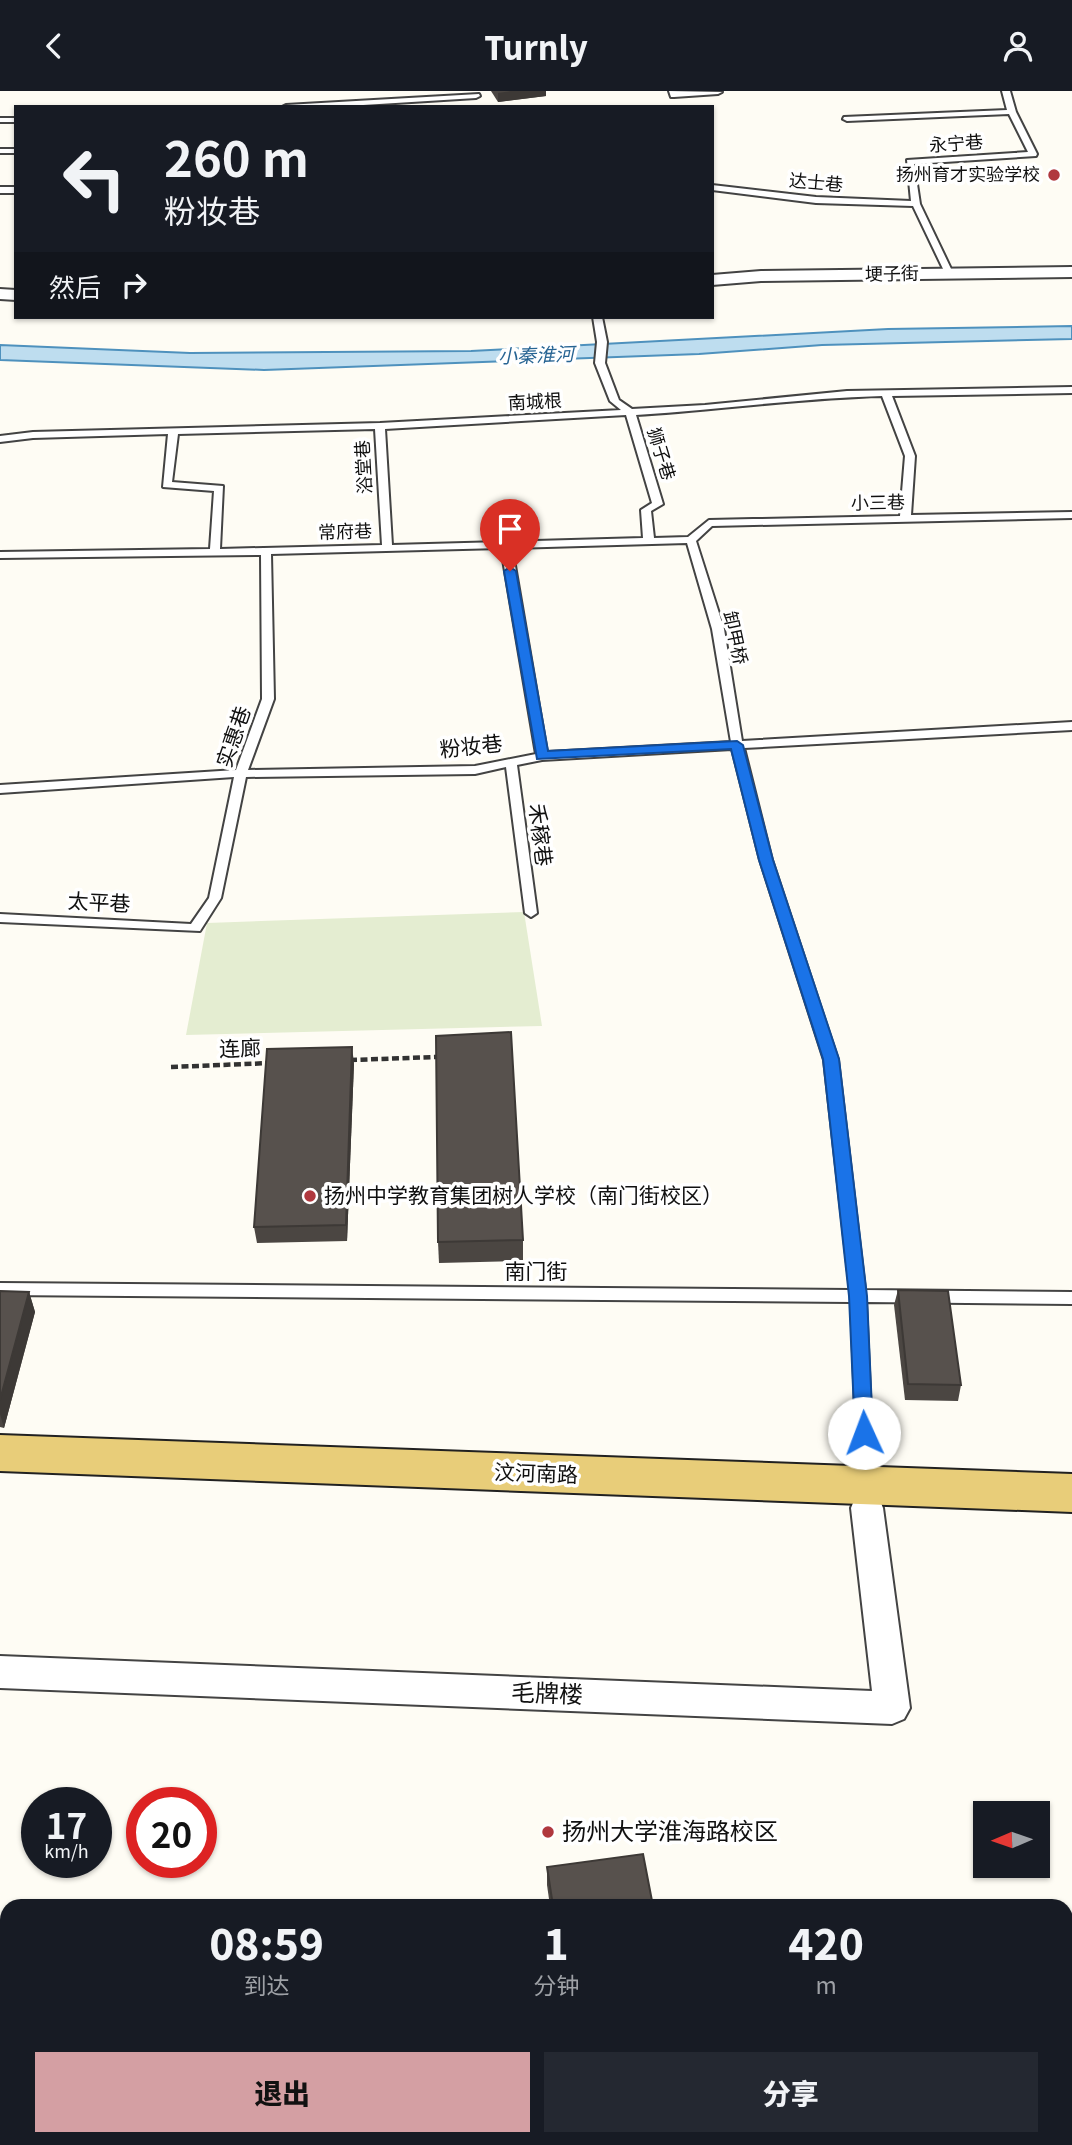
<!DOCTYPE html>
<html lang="zh">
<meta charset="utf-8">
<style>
:root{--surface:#171b24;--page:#242831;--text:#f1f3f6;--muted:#9ea1a6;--accent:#d49fa3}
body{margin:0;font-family:Georgia,"Noto Sans SC",serif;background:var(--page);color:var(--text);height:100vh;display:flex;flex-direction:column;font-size:26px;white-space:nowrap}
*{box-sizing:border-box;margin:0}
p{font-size:23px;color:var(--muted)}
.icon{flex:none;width:38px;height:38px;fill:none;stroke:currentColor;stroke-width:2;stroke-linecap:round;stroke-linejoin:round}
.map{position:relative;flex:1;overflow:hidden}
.details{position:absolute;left:0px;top:1808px;width:1073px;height:247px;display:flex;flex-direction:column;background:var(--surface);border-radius:21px 21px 0 0;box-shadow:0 2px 5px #0004}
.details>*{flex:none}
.guide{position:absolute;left:14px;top:14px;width:700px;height:214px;border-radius:0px;box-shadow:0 2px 5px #0004;background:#171b24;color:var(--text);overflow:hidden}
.needle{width:46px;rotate:268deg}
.tools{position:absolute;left:973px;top:1710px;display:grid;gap:14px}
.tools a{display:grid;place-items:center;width:77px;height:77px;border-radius:0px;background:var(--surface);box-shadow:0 2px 5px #0004;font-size:35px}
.speed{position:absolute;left:21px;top:1696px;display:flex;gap:14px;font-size:35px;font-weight:700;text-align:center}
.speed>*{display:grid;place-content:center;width:91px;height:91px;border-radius:50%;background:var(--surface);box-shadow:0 2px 5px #0004;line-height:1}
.speed small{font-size:18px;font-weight:400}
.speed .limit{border:10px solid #d22;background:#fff;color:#111}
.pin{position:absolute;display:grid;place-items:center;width:60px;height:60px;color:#fff;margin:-72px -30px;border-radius:50% 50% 50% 0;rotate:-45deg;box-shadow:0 0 7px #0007}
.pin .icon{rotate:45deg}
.me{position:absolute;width:77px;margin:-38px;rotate:358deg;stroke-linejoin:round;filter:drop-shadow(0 0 5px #0008)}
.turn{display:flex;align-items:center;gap:24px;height:147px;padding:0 35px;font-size:32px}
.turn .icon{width:91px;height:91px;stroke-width:2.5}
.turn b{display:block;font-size:49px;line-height:60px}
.then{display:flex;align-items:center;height:66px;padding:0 35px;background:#0003;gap:14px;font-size:26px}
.eta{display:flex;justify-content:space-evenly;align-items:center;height:119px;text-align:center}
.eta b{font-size:42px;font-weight:800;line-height:49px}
.primary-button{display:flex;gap:14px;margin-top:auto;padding:14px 35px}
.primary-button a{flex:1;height:80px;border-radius:0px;background:var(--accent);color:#111;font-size:28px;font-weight:800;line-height:80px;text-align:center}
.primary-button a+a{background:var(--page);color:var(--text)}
header{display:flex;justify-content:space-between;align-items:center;height:91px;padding:0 35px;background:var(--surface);font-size:32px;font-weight:800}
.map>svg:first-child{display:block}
.pitch{fill:#e4edd1}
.water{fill:#beddef;stroke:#4e91bd;stroke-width:2}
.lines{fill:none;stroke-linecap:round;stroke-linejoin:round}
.service-casing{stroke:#434343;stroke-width:4}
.minor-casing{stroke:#434343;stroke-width:4}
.primary-casing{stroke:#212121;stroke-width:4}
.path{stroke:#323232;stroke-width:4.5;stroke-dasharray:7 3.5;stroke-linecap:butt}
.service{fill:#fff;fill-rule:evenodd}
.minor{fill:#fff;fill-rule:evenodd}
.primary{fill:#e8cd79;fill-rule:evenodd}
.wall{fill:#4b4642}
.shaded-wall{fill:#3d3936}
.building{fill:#57514d;stroke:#3d3936;stroke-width:2}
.route{fill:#1a73e8;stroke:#114b97;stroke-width:2}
.poi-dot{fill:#b0383e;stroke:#fff;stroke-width:2.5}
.labels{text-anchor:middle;stroke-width:7;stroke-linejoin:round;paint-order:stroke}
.far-street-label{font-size:18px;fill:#101010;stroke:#fff}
.far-poi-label{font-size:18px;fill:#101010;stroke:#fff;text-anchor:end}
.far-water-label{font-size:19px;font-style:italic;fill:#276493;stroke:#fff}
.street-label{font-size:21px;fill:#101010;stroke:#fff}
.poi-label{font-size:21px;fill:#101010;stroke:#fff;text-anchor:start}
.near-street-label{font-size:24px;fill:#101010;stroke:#fff}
.near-poi-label{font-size:24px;fill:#101010;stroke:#fff;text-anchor:start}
</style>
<header><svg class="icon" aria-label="back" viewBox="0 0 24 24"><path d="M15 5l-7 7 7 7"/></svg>Turnly<svg class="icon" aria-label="person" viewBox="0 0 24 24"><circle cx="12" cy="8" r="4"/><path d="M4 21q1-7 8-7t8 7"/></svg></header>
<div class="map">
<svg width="1072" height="2054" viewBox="0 0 1072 2054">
<rect width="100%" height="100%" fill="#fefcf4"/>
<!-- pitch -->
<path class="pitch" d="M524,821L542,935L186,944L207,832Z"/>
<!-- water -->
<path class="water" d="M1072,235V248L822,254L699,263L264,279L0,269V254L190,262L471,260L888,238Z"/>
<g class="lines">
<!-- service casing -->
<g class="service-casing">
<g id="service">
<path d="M669,0L722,1L718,3L674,6H671Z"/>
<path d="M1002,0H1010L1016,21L1037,63L1036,65L914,73L920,113L953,182L952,184L945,182L913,115L816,112L712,99V94L816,106L911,110L907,69L1028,61L1009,23L847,30L843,28L844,26L1007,19Z"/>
<path d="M479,3L480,5L476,7L331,16H282L286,14Z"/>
<rect x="0" y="27" width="16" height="4"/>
<rect x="0" y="58" width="16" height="4"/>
<rect x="0" y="96" width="16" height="6"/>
<path d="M593,226H602L607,251L605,272L619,309L632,318L705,314L847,300L1072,296V302L892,305L915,365L911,424L1072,421V427L712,435L696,450L724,538L742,650L1072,631V639L744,657L772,769L838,969L865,1199L1072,1201V1213L866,1211L874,1392L872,1397L866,1399L860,1397L858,1392L851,1211L0,1204V1192L850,1199L824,969L760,769L732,658L542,669L517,674L537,822L531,826L525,822L506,676L475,683L246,686L221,807L200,840L0,831V823L191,833L209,807L234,686L0,702V694L236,679L262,608L261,464L0,467V461L210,458L214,400L163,396L168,343L33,347L0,351V345L33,341L380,332L621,319L610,310L595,272L597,251ZM882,305L905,365L900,425L709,429L688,446L654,447L651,420L663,413L636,324C718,319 800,307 882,305ZM626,324L652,412L641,419L643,447L392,454L385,338ZM375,338L382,454L220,458L223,395L172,391L178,343ZM687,452L712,538L731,651L547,661L512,457ZM501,457L536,663L475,675L248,679L274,608L271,463Z"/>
</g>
</g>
<!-- minor casing -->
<g class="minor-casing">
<g id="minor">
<path d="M1072,176V186L761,190L712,194V184L761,180Z"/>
<path d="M0,198L16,199V209L0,208Z"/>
<path d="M867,1403L879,1407L883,1417L910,1617L904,1628L892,1633L0,1597V1565L872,1600L851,1417L855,1407Z"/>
</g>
</g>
<!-- primary casing -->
<g class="primary-casing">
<path id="primary" d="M0,1344L1072,1383V1421L0,1380Z"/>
</g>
<!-- path -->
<g class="path">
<path d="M350,969L437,966"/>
<path d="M171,976L271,972"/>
</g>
<!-- service -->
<use href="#service" class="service"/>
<!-- minor -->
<use href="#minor" class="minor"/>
<!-- primary -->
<use href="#primary" class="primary"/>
</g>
<!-- wall -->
<g class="wall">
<path d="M491,0H546V5L498,11Z"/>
<path d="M354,972L347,1150L257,1152L254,1136Z"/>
<path d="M523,1149V1170L439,1172L438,1151Z"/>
<path d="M898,1199L961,1294L958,1310L905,1309L894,1214Z"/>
<path d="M0,1200L29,1201L35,1221L4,1337L0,1336Z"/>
<path d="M547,1776L653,1815H550L547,1794Z"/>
<path d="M585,2048H695L697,2054H586Z"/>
</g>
<!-- shaded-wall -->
<g class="shaded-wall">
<path d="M511,0H546V5L498,11V2Z"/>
<path d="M352,956L354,972L347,1150L346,1134Z"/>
<path d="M29,1201L35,1221L4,1337L0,1323V1309Z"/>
</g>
<!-- building -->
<g class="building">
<path d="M511,941L523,1149L438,1151L436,945Z"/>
<path d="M352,956L346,1134L254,1136L267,958Z"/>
<path d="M898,1199L948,1200L961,1294L908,1293Z"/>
<path d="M0,1200L29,1201L0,1309Z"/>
<path d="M643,1763L653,1815H553L547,1776Z"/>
<path d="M588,2048H695L697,2054H589Z"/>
</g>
<!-- route -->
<path class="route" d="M510,476L516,480L548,660L737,650L743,654L773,769L839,968L867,1205L873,1342L870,1347L864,1349L858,1347L855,1342L849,1205L823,968L759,769L731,658L537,668L504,480Z"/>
<!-- markers -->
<g class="poi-dot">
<circle cx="1054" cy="84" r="7"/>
<circle cx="310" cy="1105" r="7"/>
<circle cx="548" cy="1741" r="7"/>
</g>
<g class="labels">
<!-- far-street labels -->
<g class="far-street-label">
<text transform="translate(956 53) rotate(-4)" y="6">永宁巷</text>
<text transform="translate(816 92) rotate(5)" y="6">达士巷</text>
<text transform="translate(892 183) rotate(-1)" y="6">埂子街</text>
<text transform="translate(535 311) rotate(-3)" y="6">南城根</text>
<text transform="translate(661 363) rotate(73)" y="6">狮子巷</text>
<text transform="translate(364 376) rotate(-93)" y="6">浴堂巷</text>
<text transform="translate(878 412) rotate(-1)" y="6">小三巷</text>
<text transform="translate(345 441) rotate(-2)" y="6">常府巷</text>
<text transform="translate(735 547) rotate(78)" y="6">卸甲桥</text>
</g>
<!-- far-poi labels -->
<g class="far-poi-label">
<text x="1040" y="90">扬州育才实验学校</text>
</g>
<!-- far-water labels -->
<g class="far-water-label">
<text transform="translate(536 264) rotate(-2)" y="7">小秦淮河</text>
</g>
<!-- street labels -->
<g class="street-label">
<text transform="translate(234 646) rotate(-71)" y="7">实惠巷</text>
<text transform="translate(471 656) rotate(-6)" y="7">粉妆巷</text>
<text transform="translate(540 744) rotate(83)" y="7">禾稼巷</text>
<text transform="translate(99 812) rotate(3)" y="7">太平巷</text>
<text transform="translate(240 958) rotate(-2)" y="7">连廊</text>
<text x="536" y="1188">南门街</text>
<text transform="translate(536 1383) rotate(2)" y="7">汶河南路</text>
</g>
<!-- poi labels -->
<g class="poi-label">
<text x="324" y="1112">扬州中学教育集团树人学校（南门街校区）</text>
</g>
<!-- near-street labels -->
<g class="near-street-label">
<text transform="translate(547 1603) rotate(2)" y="8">毛牌楼</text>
</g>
<!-- near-poi labels -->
<g class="near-poi-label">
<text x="562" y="1749">扬州大学淮海路校区</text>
</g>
</g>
</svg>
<div class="tools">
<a><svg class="needle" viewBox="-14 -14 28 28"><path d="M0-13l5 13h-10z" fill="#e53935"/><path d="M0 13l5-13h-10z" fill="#9ea1a6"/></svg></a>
</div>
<div class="speed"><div>17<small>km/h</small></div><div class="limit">20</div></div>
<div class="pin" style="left:510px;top:480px;background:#d93025"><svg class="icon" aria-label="arrive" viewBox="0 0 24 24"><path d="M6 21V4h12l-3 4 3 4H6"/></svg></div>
<svg class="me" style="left:864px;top:1342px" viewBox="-20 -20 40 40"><circle r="19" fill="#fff"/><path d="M0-13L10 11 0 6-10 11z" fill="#1a73e8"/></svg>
<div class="guide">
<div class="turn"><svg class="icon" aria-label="left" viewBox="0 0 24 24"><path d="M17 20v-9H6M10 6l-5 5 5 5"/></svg><div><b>260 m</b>粉妆巷</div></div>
<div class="then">然后<svg class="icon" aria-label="right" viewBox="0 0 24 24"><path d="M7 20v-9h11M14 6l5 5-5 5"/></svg></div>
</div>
<section class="details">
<div class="eta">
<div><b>08:59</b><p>到达</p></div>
<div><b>1</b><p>分钟</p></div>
<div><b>420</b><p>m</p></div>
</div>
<div class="primary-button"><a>退出</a><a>分享</a></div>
</section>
</div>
